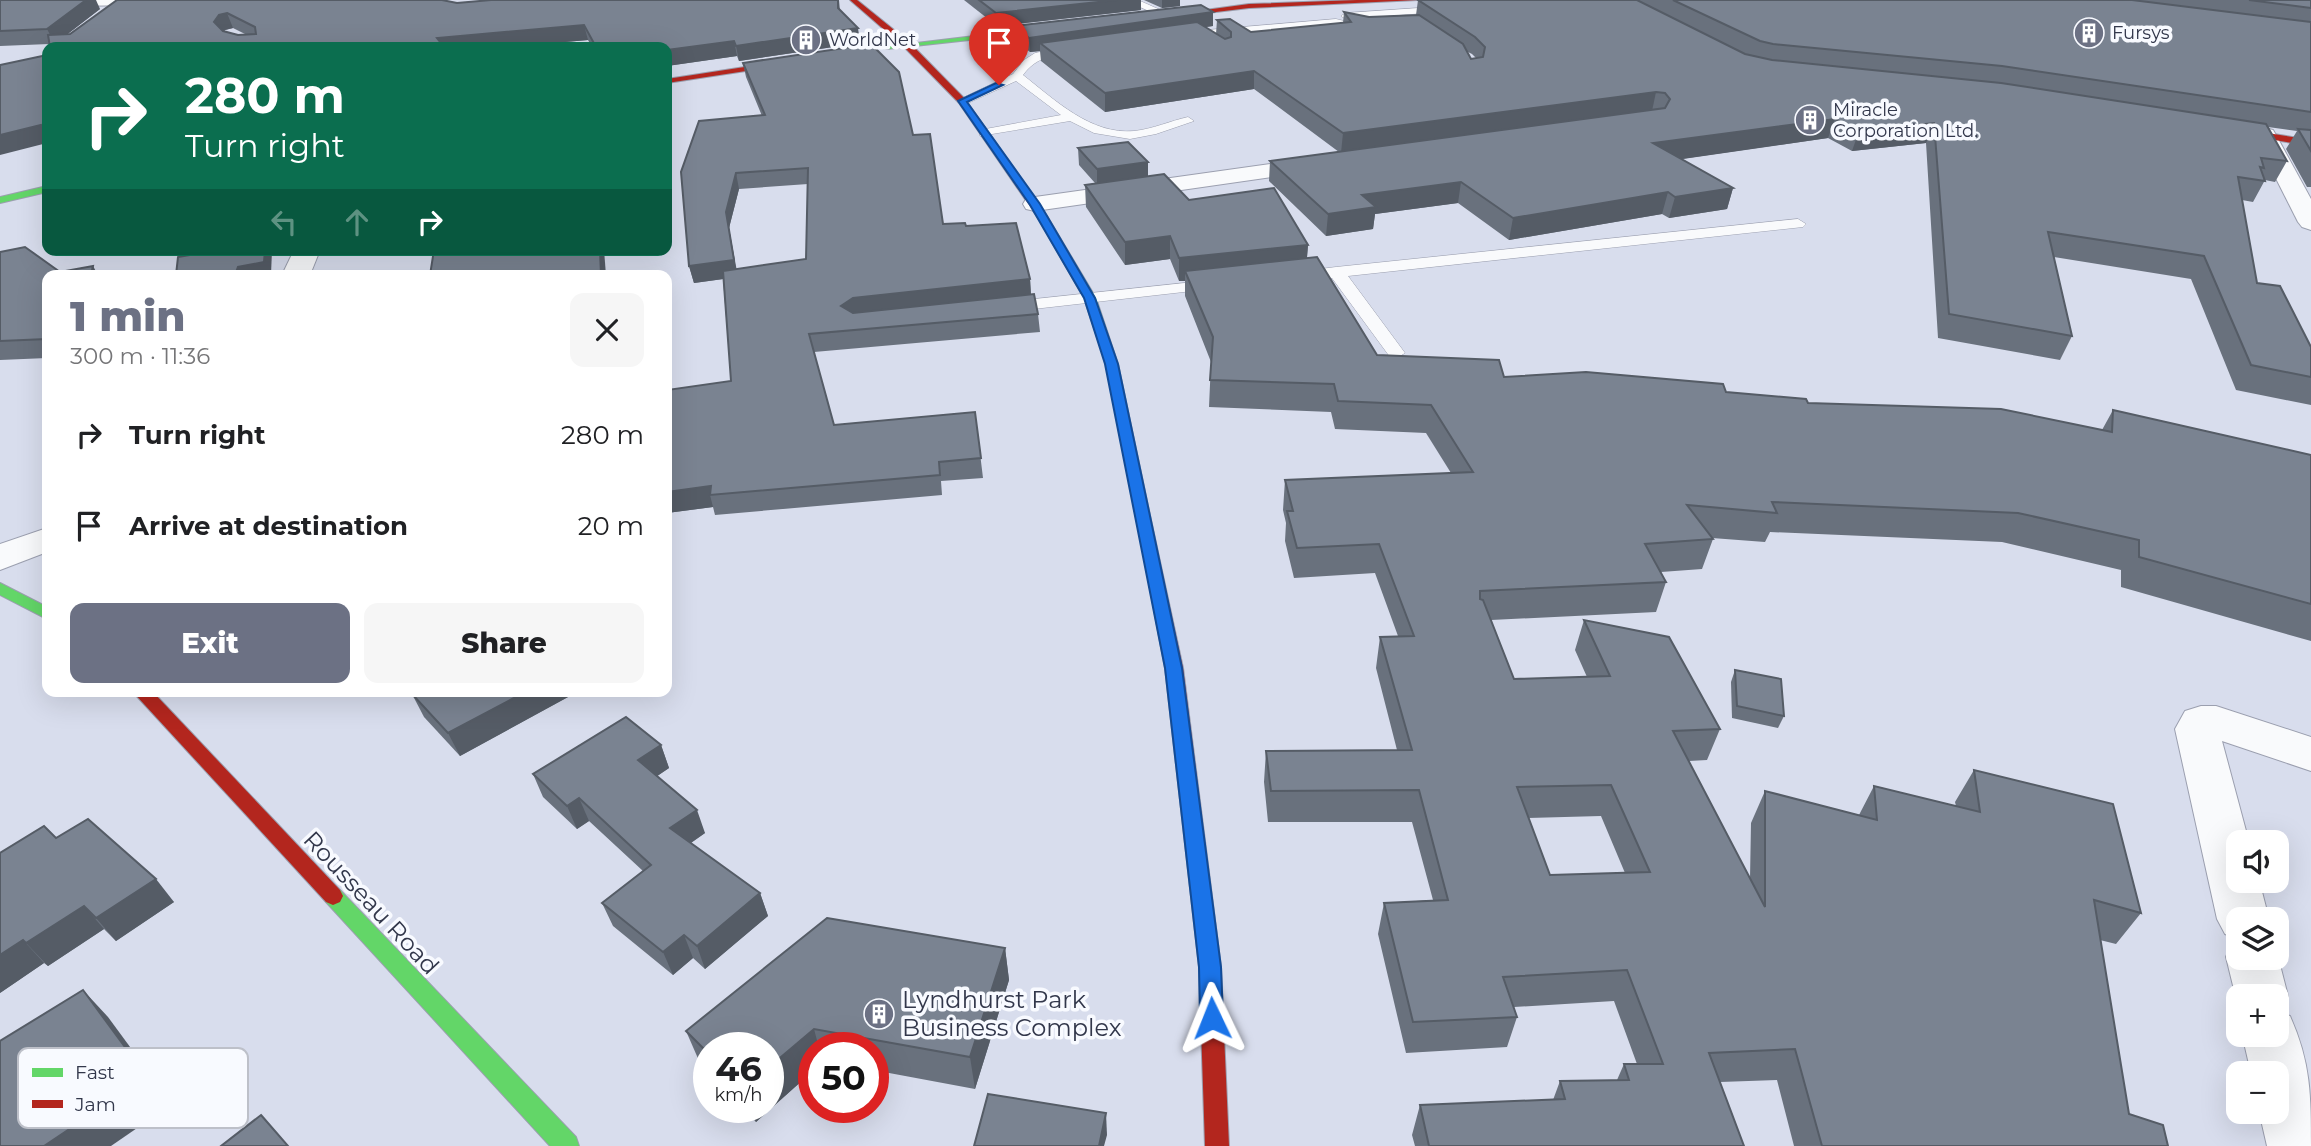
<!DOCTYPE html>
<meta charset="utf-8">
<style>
:root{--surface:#fff;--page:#f6f6f6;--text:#202124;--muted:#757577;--accent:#6c7184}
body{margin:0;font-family:Montserrat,sans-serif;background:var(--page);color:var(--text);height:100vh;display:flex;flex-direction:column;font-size:26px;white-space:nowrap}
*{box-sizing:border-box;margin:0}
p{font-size:23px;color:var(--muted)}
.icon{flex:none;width:38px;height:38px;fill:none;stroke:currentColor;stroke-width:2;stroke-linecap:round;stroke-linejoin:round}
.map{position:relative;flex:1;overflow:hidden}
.sheet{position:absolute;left:42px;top:270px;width:630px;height:427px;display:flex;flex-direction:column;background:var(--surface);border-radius:14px;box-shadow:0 7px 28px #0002}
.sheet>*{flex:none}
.top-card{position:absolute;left:42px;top:42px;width:630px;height:214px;border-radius:14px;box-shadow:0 7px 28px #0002;background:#0b6e4f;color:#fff;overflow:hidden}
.fabs{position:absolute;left:2226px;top:830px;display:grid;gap:14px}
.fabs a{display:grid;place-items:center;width:63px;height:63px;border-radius:14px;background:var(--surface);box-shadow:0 7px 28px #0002;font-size:35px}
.speed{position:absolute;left:693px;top:1032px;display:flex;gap:14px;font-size:35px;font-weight:700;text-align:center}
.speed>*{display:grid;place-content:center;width:91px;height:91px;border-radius:50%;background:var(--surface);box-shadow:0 7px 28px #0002;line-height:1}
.speed small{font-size:18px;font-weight:400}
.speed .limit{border:10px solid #d22;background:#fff;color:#111}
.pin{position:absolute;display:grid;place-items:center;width:60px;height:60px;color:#fff;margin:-72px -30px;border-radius:50% 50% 50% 0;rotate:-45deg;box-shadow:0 0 7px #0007}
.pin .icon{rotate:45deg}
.me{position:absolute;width:77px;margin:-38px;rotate:358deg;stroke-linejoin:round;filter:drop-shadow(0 0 5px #0008)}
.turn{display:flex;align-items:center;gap:24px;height:147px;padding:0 28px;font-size:32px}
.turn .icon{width:91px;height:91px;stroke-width:2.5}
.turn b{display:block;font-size:49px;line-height:60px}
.lanes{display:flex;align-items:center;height:66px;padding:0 28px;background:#0003;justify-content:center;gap:35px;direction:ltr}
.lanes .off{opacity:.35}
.round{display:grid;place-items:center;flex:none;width:74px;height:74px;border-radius:14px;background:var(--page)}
.summary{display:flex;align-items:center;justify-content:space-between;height:119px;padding:0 28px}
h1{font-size:42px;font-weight:800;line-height:52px;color:var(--accent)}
.button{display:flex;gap:14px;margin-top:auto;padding:14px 28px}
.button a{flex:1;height:80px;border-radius:14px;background:var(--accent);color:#fff;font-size:28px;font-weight:800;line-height:80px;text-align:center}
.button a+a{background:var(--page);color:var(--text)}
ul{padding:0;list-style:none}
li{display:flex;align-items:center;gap:21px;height:91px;padding:0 28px}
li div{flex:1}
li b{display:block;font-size:26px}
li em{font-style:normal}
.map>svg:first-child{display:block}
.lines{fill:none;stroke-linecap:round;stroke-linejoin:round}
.lane-casing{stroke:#9b9faf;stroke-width:1}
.street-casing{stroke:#9b9faf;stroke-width:2}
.fast-casing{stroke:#9b9faf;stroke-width:2}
.jam-casing{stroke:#9b9faf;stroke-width:2}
.lane{fill:#f9fafc;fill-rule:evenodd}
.street{fill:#f9fafc;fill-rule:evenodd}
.fast{fill:#63d668;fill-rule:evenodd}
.jam{fill:#b3261e;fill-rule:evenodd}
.wall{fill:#69717d;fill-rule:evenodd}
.shaded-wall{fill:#555c66}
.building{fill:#7a8391;stroke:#555c66;stroke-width:2;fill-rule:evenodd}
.route{fill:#1a73e8;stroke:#114b97;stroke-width:2}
.labels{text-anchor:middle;stroke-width:7;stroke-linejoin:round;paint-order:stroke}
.far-poi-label{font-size:18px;fill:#32374b;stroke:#f8faff;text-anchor:start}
.near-street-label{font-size:24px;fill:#32374b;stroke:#f8faff}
.near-poi-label{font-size:24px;fill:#32374b;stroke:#f8faff;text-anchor:start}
.key{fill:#f8faff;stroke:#bdc0c9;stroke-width:2}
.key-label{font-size:19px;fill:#32374b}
</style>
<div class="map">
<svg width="2311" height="1146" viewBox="0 0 2311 1146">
<rect width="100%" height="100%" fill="#d8dded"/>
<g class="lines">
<!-- lane casing -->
<g class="lane-casing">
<g id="lane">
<path d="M1124,0H1138L1174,16L1165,18Z"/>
<path d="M1448,6L1452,7V11L1346,19L1341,16L1346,13Z"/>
<path d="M1336,19L1374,28C1364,35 1347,29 1335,25L1184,38L1179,35L1184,32Z"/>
<path d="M1070,46L1074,47V51C1053,56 1037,56 1023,75C1055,100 1091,135 1134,131C1153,129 1170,121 1188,117L1194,121L1156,134L1130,139L1094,133L1070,121L980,136V130L1061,115L1016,81L966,104L956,101L1013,74L1024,60L1035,53Z"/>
<path d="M1798,219L1806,224L1803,227L1348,276L1405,353L1396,358L1390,357L1332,278L1296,282L1288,277L1296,272L1336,267Z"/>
<path d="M1213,280L1221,285L1219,288L1007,312L999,307L1007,302Z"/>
</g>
</g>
<!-- street casing -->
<g class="street-casing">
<g id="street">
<path d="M0,0H150L141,5L0,7Z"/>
<path d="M2265,128L2273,130L2276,135L2311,199V230L2302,227L2298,222L2254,135L2257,130Z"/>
<path d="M1320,157L1328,159L1332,164L1328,169L1035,211L1026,209L1023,204L1026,199L1035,197Z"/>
<path d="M294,250H320L310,275H282Z"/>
<path d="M47,528V552L0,570V544Z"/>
<path d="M2201,706H2216L2311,737V771L2222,741L2249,842H2238V880H2259L2269,919H2238V939L2225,934L2217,919L2175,729L2185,711Z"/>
<path d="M2238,939V957H2277V953L2278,957L2288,996L2280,1013L2290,1016C2311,1063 2311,1096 2311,1146H2267L2259,1111H2277V1073H2251L2242,1034H2277V996H2238V1006L2226,957L2233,941Z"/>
</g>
</g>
<!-- fast casing -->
<g class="fast-casing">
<g id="fast">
<path d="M1067,25L1070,29L887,49L883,47Z"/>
<path d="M47,186V192L0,203V197Z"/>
<path d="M1038,214L1047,216L1096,298L1118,364L1151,520L1149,523H1139L1137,520L1106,364L1084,298L1037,216Z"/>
<path d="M0,583L47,607V619L0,595Z"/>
<path d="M333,887L340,890L576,1137L579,1146H550L326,902L323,896L326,890Z"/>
</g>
</g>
<!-- jam casing -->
<g class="jam-casing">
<g id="jam">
<path d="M850,0H857L909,42L965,99L1047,216L1046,218H1038L959,103L903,46Z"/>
<path d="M1357,0H1418L1249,8L1158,19L1154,17L1249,4Z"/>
<path d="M796,59L799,63L667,83V79Z"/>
<path d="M2223,126L2311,140V146L2220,131V127Z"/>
<path d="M1144,516L1151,520L1183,668L1221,967L1229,1146H1205L1199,967L1165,668L1137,520Z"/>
<path d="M132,691H152L340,890L343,896L340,902L333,905L326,902Z"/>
</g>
</g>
<!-- lane -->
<use href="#lane" class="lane"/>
<!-- street -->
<use href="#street" class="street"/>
<!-- fast -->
<use href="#fast" class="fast"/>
<!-- jam -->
<use href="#jam" class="jam"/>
</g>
<!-- wall -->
<g class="wall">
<path d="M0,0L100,9L67,34H70L117,0L457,3L839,0L840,10L860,43L739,61L737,56L667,66V47H592L588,40L508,47H50L49,44L0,46ZM233,28L247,35H238L224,31L225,30Z"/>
<path d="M964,0H1141V10L997,26Z"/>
<path d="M1144,0H1180V6L1162,8Z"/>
<path d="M1418,0H2311V187H2307L2286,149L2297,131L2268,127L2287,161L2275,182L2265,180L2253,202L2242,200L2257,283L2311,347V405L2236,390L2191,279L2054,257L2072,336L2060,360L1938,338L1926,143L1852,151L1828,138L1681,159L1733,188L1727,209L1669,218L1662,214L1509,240L1458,203L1375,214L1373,229L1326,236L1269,181L1270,161L1339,152L1254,89L1105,112L1041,61L1040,51L1030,52L1015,40L1014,26L1213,12V26L1205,27L1216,34L1217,20L1251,32L1343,23L1344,12L1369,17L1416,15ZM1466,51L1472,54L1476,58L1471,59Z"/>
<path d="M743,63L913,135L943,224L966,226L1030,279L1031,294L1038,314L1040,332L814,352L834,425L975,412L983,478L941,481L942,495L715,515L713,507L667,513V390L731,381L723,279L694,283L689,266L762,116L746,77ZM808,184L806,259L736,269L729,228L739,189Z"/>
<path d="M1078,148L1148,176L1189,200L1308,245L1307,258L1377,355L1504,377L1726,392L1808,403L2102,430L2113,410L2311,455V641L2121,587V570L2002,542L1770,532L1765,542L1712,538L1713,539L1702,569L1661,572L1666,582L1656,612L1491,620L1514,679L1587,677L1575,650L1584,620L1720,729L1707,760L1689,761L1750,879L1751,823L1765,791L1859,815L1874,786L1956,806L1955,802L1974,770L2141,913L2116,944L2100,940L2129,1114L2168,1146H1794L1777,1080L1720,1082L1744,1146H1415L1412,1135L1420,1105L1553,1100L1560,1081L1617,1080L1624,1064H1637L1614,1001L1514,1007L1517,1017L1507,1047L1406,1053L1378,934L1384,903L1433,900L1412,822H1268L1264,782L1266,751L1397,750L1376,668L1380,637L1398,636L1375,573L1294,578L1285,541L1286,523L1283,510L1285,480L1451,473L1426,433L1335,429L1331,412L1209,407L1211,362L1185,296V281H1179L1170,259L1125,265L1086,207L1085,185L1095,183L1079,165ZM1601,816L1625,873L1550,875L1528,818Z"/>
<path d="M182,250H272L184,256Z"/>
<path d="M0,252L60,272L47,275V358L0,360Z"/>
<path d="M1735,670L1784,716L1778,728L1732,718L1731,682Z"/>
<path d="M579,691L460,756L424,717L412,694Z"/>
<path d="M661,745L669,768L657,776L705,833L691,843L760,893L768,916L705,969L693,958L673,975L613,926L602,903L643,871L589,821L577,829L543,797L533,774Z"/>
<path d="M56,838L174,902L116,941L104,929L48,966L44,963L0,993Z"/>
<path d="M827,918L1005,948L1009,980L975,1089L873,1070V1048H814V1070L756,1122L743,1108H768V1048H709V1072L700,1063L686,1031Z"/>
</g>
<!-- shaded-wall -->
<g class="shaded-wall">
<path d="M86,0H96L100,9L55,44L47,29Z"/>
<path d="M1117,0H1141V10L997,26L996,13Z"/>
<path d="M1162,0H1180V6L1162,8Z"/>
<path d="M1213,12V26L1048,50L1040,43V51L1030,52L1029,38Z"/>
<path d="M227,13L233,28L225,30L220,36L214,22L219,15Z"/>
<path d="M584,25L588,40L508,47H440L437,38Z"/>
<path d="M858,28L860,43L739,61L736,46Z"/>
<path d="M734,41L737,56L667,66V50Z"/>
<path d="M1254,71V89L1105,112V93Z"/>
<path d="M1656,92L1652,111L1341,153L1343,133Z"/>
<path d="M1835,119L1828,138L1648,164L1653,143Z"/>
<path d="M1934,123L1926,143L1852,151L1859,131Z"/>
<path d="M41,125L47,137V143L0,155V135Z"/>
<path d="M1148,162V179L1097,186V169Z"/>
<path d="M736,173L739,189L729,228L738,277L694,283L689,266L726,212Z"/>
<path d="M1461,182L1458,203L1375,214L1373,229L1326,236L1328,214L1362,195Z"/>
<path d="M1733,188L1727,209L1669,218L1675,197Z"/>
<path d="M1668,192L1662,214L1509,240L1513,218Z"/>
<path d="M1170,236V259L1125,265V242Z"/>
<path d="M1308,245L1306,268L1185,271V281H1179V258Z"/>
<path d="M265,250H272L271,275H235L238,267Z"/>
<path d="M600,250H604L606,275H601Z"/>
<path d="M93,266L98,275H91Z"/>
<path d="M1030,279L1031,297L845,324L841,306L853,298Z"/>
<path d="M711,486L710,495L713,507L667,513V492Z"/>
<path d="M527,691H579L460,756L448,733Z"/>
<path d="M661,745L669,768L647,783L638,760Z"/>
<path d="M579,798L589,821L577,829L567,806Z"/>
<path d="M697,810L705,833L679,851L670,828Z"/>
<path d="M156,879L174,902L116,941L96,918Z"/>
<path d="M760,893L768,916L705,969L697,946Z"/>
<path d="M84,906L104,929L48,966L26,943Z"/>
<path d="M684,935L693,958L673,975L663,952Z"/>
<path d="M23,940L44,963L0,993V955Z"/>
<path d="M1005,948L1009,980L975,1089L970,1057Z"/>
<path d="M83,990L108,1017L172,1104L111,1146H44Z"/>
<path d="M814,1029L819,1048H814V1070L756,1122L750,1108H768V1068Z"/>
<path d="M1106,1113L1107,1135L1104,1146H1099Z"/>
</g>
<!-- building -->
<g class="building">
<path d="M0,0H86L47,29L0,31Z"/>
<path d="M117,0H442L457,3L491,0H838V8L858,28L736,46L734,41L667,50V47H596L584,25L437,38L444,47H50L48,35L70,34ZM227,13L255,27L256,34L238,35L223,31L214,22L219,15Z"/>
<path d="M979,0H1117L996,13Z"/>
<path d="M1418,0H1637L1745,54L1772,60L2001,83L2266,124L2287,161L2261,158L2264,168L2260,167L2265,181L2238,177L2257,283L2280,286L2311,347V377L2251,365L2204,256L2048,232L2072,336L1949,314L1934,123L1859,131L1835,119L1653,143L1733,188L1675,197L1668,192L1513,218L1461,182L1362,195L1376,207L1328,214L1270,161L1665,108L1670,99L1665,93L1656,92L1343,133L1254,71L1105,93L1040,43L1197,22L1225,39L1231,37V32L1217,20L1230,19L1251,32L1351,22L1344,12L1369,17L1419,15L1463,44L1471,59L1483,57L1485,47L1475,37Z"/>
<path d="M1673,0H2132L2311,22V112L2002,66L1773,44L1760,41Z"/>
<path d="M2249,0H2311V8Z"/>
<path d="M1201,5L1213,12L1029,38L1014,26Z"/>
<path d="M871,44L899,72L913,135L930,134L943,224L965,223L966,226L1016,223L1030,279L853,298L841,306L853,313L1034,294L1038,314L809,334L834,425L975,412L981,458L939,462L940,475L710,495L711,486L667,492V390L731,381L723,271L806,259L808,168L736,173L726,212L734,260L689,266L681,172L699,121L765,115L743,63Z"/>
<path d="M47,55V139L41,125L0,135V65Z"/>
<path d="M2298,129L2311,130V151Z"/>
<path d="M1128,142L1148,162L1097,169L1078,148Z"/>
<path d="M1164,174L1189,200L1274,188L1308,245L1179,258L1170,236L1125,242L1085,185Z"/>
<path d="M25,247L60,272L93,266L91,275H47V339L0,341V252Z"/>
<path d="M189,250H265L264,262L238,267L235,275H176L178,257L196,254Z"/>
<path d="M434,250H600L601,275H457V272L430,275Z"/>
<path d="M1317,257L1377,355L1499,360L1504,377L1586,372L1723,384L1726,392L1806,399L1808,403L2001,409L2112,432L2113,410L2311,455V604L2139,557V540L2018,513L1772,502L1777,513L1687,505L1713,539L1645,544L1666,582L1480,591V599L1483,600L1514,679L1610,676L1584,620L1669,637L1720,729L1673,731L1765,907V791L1877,820L1874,786L1980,812L1974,770L2113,804L2141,913L2094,900L2129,1114L2163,1125L2168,1146H1822L1795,1049L1709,1053L1744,1146H1429L1420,1105L1565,1099L1560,1081L1629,1080L1624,1064H1663L1627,970L1503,977L1517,1017L1413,1022L1384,903L1448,900L1419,790L1271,791L1266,751L1412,750L1380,637L1414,636L1379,544L1297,548L1287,511H1293L1285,480L1473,472L1431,405L1338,401L1334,384L1210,380L1213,337L1185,271ZM1611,785L1650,872L1550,875L1517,787Z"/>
<path d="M1735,670L1781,679L1784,716L1737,706Z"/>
<path d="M417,691H527L448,733L412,694Z"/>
<path d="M626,717L661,745L638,760L697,810L670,828L760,893L697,946L684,935L663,952L602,903L651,865L579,798L567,806L533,774Z"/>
<path d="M88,819L156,879L96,918L84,906L26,943L23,940L0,955V853L44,826L56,838Z"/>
<path d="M827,918L1005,948L970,1057L814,1029L768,1068V1048H709V1054L686,1031Z"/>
<path d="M83,990L147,1077L44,1146H0V1041Z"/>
<path d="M988,1094L1106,1113L1099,1146H974Z"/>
<path d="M261,1115L288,1146H221Z"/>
</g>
<!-- route -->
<path class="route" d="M996,83L1003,85L967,102L1040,204L1095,298L1118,364L1182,668L1221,967L1223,1018L1220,1025L1212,1028L1204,1025L1200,1018L1199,967L1165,668L1105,364L1084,298L1030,205L958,101Z"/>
<!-- icons -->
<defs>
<g id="building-disc" transform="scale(1.575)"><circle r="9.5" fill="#6c7184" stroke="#f8faff"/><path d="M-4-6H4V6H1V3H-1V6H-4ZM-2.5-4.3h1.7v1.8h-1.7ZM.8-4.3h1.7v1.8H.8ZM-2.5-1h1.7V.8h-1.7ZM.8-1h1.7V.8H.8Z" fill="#fff"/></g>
</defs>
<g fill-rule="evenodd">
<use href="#building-disc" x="2089" y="33"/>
<use href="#building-disc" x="806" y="40"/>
<use href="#building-disc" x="1810" y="120"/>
<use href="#building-disc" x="879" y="1014"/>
</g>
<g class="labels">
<!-- far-poi labels -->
<g class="far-poi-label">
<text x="2112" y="39">Fursys</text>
<text x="829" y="46">WorldNet</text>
<text x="1833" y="116">Miracle<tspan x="1833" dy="21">Corporation Ltd.</tspan></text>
</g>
<!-- near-street labels -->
<g class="near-street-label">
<text transform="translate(371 903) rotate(47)" y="8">Rousseau Road</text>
</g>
<!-- near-poi labels -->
<g class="near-poi-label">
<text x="902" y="1008">Lyndhurst Park<tspan x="902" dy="28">Business Complex</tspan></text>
</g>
</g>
<!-- legend -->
<rect x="18" y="1048" width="230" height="80" rx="10" class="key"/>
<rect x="32" y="1068" width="31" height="9" fill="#63d668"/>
<rect x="32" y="1100" width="31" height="8" fill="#b3261e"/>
<g class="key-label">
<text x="75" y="1079">Fast</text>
<text x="75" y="1111">Jam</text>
</g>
</svg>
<div class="fabs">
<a><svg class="icon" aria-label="sound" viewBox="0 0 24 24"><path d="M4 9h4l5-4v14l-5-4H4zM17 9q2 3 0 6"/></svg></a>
<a><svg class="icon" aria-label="layers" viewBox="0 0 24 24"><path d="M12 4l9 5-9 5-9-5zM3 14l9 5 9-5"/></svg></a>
<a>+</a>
<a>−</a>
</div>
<div class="speed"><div>46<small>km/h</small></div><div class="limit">50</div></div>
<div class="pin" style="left:999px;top:85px;background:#d93025"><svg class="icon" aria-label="arrive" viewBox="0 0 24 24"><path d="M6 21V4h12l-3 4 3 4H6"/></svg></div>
<svg class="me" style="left:1212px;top:1018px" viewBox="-20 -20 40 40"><path d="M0-17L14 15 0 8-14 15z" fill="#1a73e8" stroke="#fff" stroke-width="4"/></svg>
<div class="top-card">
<div class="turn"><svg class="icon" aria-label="right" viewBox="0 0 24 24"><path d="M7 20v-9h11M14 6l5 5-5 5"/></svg><div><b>280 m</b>Turn right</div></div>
<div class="lanes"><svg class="icon off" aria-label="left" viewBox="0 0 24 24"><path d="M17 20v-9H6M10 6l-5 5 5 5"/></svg><svg class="icon off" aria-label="ahead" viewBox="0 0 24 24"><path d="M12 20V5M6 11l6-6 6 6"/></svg><svg class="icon" aria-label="right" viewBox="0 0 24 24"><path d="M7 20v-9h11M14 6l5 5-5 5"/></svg></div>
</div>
<section class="sheet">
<div class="summary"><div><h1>1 min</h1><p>300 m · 11:36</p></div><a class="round"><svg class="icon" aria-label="close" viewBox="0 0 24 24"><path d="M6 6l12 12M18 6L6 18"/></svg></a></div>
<ul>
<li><svg class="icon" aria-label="right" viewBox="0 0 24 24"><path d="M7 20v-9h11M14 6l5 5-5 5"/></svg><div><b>Turn right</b></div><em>280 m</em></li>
<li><svg class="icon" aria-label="arrive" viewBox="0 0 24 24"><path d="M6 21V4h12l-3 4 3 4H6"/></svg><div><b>Arrive at destination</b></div><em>20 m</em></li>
</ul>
<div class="button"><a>Exit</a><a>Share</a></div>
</section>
</div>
